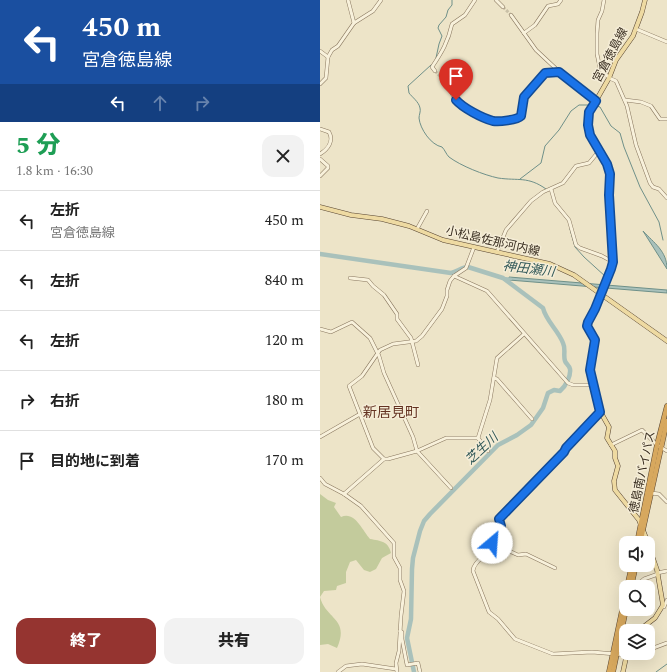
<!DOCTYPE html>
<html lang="ja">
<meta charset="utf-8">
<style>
:root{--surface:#fff;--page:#f2f2f2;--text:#222;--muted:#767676;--line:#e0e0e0;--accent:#953430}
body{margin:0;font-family:Spectral,"Noto Sans JP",serif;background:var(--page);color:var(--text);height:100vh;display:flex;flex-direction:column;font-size:15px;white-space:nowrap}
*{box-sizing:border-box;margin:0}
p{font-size:13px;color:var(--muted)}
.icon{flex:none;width:22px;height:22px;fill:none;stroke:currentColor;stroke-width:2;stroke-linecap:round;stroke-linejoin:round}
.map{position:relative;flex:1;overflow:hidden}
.details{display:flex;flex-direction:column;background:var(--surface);width:320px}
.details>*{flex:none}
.top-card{background:#1a4fa0;color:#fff;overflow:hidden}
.fabs{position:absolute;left:299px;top:536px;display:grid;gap:8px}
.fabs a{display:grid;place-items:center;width:36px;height:36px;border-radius:8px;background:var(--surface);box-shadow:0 4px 16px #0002;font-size:20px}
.pin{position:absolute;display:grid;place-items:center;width:34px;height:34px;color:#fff;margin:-41px -17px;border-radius:50% 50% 50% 0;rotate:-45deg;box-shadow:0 0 4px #0007}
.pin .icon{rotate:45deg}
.me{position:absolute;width:44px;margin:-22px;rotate:27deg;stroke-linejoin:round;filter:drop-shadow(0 0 3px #0008)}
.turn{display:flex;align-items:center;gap:14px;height:84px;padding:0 16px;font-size:18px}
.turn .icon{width:52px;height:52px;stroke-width:2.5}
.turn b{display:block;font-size:28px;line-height:34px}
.lanes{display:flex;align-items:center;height:38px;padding:0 16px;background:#0003;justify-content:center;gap:20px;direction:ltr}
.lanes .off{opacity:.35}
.round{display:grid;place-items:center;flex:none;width:42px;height:42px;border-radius:12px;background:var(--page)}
.head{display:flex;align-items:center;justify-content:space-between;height:68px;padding:0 16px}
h1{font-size:24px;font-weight:800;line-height:30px;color:#1e9e55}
.action{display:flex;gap:8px;margin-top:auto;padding:8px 16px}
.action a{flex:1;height:46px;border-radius:12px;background:var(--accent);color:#fff;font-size:16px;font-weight:800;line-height:46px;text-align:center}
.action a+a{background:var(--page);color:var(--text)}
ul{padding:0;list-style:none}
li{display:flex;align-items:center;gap:12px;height:60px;padding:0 16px;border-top:1px solid var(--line)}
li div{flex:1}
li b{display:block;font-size:15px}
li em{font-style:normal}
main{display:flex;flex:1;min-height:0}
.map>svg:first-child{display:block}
.green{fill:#c3cb9c}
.water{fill:#a9c1bb;stroke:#6f9089}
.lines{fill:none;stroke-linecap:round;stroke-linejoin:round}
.stream{stroke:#6f9089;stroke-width:1}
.canal{stroke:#a9c1bb;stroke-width:2.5}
.river{stroke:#a9c1bb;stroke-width:4.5}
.minor-tunnel{stroke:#c9c0a7;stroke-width:3;stroke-dasharray:3 1.5;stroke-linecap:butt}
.minor-casing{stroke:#88765e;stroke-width:4}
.major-casing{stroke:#574431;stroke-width:5}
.highway-casing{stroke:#574431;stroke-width:5.5}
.minor{stroke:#f8f1db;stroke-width:3}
.major{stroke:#eedaa2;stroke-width:4}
.highway{stroke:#d7a85e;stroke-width:4.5}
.route-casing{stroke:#114b97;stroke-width:10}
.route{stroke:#1a73e8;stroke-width:7}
.labels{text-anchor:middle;stroke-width:3;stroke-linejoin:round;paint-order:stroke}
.street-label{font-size:12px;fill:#392e21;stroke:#f5edd7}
.water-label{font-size:13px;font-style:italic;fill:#315858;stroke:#f5edd7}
.quarter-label{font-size:14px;fill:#643322;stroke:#f5edd7}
</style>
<main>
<section class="details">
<div class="top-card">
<div class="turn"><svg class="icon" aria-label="left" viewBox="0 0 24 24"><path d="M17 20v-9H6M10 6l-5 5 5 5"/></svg><div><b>450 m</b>宮倉徳島線</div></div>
<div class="lanes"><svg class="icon" aria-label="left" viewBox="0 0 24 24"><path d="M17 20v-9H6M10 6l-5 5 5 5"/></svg><svg class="icon off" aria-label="ahead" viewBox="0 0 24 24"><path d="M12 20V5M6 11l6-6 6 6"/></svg><svg class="icon off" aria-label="right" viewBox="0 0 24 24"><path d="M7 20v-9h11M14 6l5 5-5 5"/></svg></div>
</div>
<div class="head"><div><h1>5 分</h1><p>1.8 km · 16:30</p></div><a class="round"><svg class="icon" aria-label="close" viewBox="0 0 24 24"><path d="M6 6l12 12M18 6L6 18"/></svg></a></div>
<ul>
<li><svg class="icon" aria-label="left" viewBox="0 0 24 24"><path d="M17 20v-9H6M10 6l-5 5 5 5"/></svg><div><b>左折</b><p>宮倉徳島線</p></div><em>450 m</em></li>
<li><svg class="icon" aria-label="left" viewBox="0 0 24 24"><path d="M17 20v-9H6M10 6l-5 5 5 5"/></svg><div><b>左折</b></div><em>840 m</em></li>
<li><svg class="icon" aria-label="left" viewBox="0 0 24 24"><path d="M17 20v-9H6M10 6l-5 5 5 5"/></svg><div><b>左折</b></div><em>120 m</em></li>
<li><svg class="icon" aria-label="right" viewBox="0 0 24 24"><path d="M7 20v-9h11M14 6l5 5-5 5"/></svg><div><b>右折</b></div><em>180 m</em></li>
<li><svg class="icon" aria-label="arrive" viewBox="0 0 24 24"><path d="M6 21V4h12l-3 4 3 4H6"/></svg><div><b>目的地に到着</b></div><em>170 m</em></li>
</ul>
<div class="action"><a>終了</a><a>共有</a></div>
</section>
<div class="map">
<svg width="347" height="672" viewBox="0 0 347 672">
<rect width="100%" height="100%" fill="#ede4c8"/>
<!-- green -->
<path class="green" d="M0,494L8,500L16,503L14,507L21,517C35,511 42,530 50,539C61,541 68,541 71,553L62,558L56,569L50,572L44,570L36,560L30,562L26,572V583L17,586L16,590L4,591L0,597C6,620 30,618 17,648L8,644L0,645Z"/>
<!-- water -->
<g class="water">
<path d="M323,231C334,243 347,251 347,269Z"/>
<path d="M189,277L347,290V293L189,280Z"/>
</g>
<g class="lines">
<!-- stream -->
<g class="stream">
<path d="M116,58L119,44L122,36L118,28L119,25L126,17L128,10L132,5V0"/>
<path d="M111,65L88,86L89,93C92,97 99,102 100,108C101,111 99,115 99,118C100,129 111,145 122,147C125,150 126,154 129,157C141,166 164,175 178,178C198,181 208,176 226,189"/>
<path d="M276,106L280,107L291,126L300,133L304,147L320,187L339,222L343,240"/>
<path d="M200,179L221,163L225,146L239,130L251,111L259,105H272"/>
<path d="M250,229L255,247L264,257L286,277"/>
<path d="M336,672L347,664"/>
</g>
<!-- canal -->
<path class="canal" d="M183,278L191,279"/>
<!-- river -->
<path class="river" d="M0,254L131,273C137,272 142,267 148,267L183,278L223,308C226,321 238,330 243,343C246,349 243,355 245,361C246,364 249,365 250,369C251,376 246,386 240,391L234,390L228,393L223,408L211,425L197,435L178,445L110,514L104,521L100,531L93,558L92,569L91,619L87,638L94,672"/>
<!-- minor-tunnel -->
<g class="minor-tunnel">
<path d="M183,7L191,15"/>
<path d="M115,71L122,78"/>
</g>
<!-- minor casing -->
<g class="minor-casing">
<g id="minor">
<path d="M176,0L183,7"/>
<path d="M284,0L282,11L278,20L277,33V54L280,68L289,78L296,81L307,106L316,145L330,183L333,187L339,189L347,198"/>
<path d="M191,15L216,50L246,78L276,101"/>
<path d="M34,23L53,11L61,0"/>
<path d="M316,29L347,42"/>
<path d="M204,33L215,25L228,6L238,4L241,0"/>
<path d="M0,51L8,57"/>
<path d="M115,71L112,67C122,52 128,42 132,24L145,15L155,0"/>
<path d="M122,78L136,100L139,104L173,121L199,118C205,112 201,104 204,97C206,90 220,79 225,73L239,72"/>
<path d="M0,84L6,78L8,57L12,50L18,46L34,23L28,0"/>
<path d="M305,100L321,102L331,106L340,119H347"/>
<path d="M0,129L9,132C14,141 8,149 0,154"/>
<path d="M0,159L8,166V168L0,176"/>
<path d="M231,189L235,203L249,220L256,245L260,248L282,256L293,262"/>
<path d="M97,229L107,211"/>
<path d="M177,252L186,230L211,201L223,192L243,183L256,166L269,163L279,151"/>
<path d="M134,276L167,291L248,383L253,385H274"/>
<path d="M30,278L48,280L53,286L64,295L77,314V319L91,338L98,365"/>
<path d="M0,329L11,332L32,322L50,338L59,356L64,373L93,437L97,451L131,488"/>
<path d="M174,378L177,379L212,419"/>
<path d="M280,411L245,448L244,452L179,519C181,530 180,527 174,536C172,540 172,544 170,548C166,556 153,562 153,571L169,612L178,619L195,639L233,654L272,652L307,655L310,653"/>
<path d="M0,437L40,414"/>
<path d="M158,438L170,400L177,358L204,334"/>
<path d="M158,438L168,451"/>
<path d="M291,445L322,430L337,445L347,451"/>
<path d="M64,459L53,448L29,386L42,376L60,350L73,344L96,341L102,336L122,309L127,296V290L130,281L134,276L146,268L154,247"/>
<path d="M0,478L5,484L24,494L41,506L74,543V557L80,568V580L84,591L81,616L79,651L76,663L77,672"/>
<path d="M331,493L339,494L347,502"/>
<path d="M24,494L64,459H68L97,451L126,438H158"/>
<path d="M173,539L187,550L198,555L206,554L235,568"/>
<path d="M337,573L347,571"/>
<path d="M314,587L324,579L338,574"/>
<path d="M344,607L347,600"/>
<path d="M80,631L82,632V639L87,665L98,663L100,672"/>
<path d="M328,650L347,643"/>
<path d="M18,672L26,666L42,664L76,669"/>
</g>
</g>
<!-- major casing -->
<g class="major-casing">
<g id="major">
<path d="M325,0L322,12L313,36L296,60L289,78L269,113L268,130L287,164L290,174L289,195L293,262L275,309L268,322L267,326L275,340L270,370L280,411L289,427L287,438L295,451V458L298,466L294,481L295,490L319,520L328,543"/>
<path d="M0,207L31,215L62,219L89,226L123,240L230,264L254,275L347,341"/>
<path d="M318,631L335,618L343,605L337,570L328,544"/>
<path d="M303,672L307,653"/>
</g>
</g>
<!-- highway casing -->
<g class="highway-casing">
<g id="highway">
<path d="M317,543L337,445L347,406"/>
<path d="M320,543L347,421"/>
<path d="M307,587L312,565"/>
<path d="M311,587L316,565"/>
<path d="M289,672L306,592"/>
<path d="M293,672L306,609"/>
</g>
</g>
<!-- minor -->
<use href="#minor" class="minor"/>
<!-- major -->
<use href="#major" class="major"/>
<!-- highway -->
<use href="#highway" class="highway"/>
</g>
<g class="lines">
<!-- route casing -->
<g class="route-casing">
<path id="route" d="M136,100C143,108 162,118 173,121C179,122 197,120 201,116L204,97L225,73L239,72L276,101L269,112L268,125L270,135L287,164L290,174L289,195L293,262L291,269L275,309L268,322L267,326L275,340L270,370L280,412L246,448L244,452L179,519L181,526L174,537L172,543"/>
</g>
<!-- route -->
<use href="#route" class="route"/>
</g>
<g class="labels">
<!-- street labels -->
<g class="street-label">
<text transform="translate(290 55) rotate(-62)" y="4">宮倉徳島線</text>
<text transform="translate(173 241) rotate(13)" y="4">小松島佐那河内線</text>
<text transform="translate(322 472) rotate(-78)" y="4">徳島南バイパス</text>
</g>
<!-- water labels -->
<g class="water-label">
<text transform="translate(209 268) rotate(7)" y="5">神田瀬川</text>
<text transform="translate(161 448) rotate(-43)" y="5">芝生川</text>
</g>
<!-- quarter labels -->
<g class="quarter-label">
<text x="71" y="417">新居見町</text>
</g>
</g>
</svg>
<div class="fabs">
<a><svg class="icon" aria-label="sound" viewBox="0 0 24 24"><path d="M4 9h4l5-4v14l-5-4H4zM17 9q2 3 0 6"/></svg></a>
<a><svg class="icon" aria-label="search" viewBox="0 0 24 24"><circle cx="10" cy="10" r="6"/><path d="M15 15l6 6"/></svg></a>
<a><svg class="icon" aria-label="layers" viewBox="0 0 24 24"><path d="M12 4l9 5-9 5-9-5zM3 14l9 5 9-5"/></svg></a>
</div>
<div class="pin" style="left:136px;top:100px;background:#d93025"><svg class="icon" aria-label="arrive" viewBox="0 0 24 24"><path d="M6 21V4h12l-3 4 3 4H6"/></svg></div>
<svg class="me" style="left:172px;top:543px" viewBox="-20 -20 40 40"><circle r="19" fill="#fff"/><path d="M0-13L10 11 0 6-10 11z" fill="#1a73e8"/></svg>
</div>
</main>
